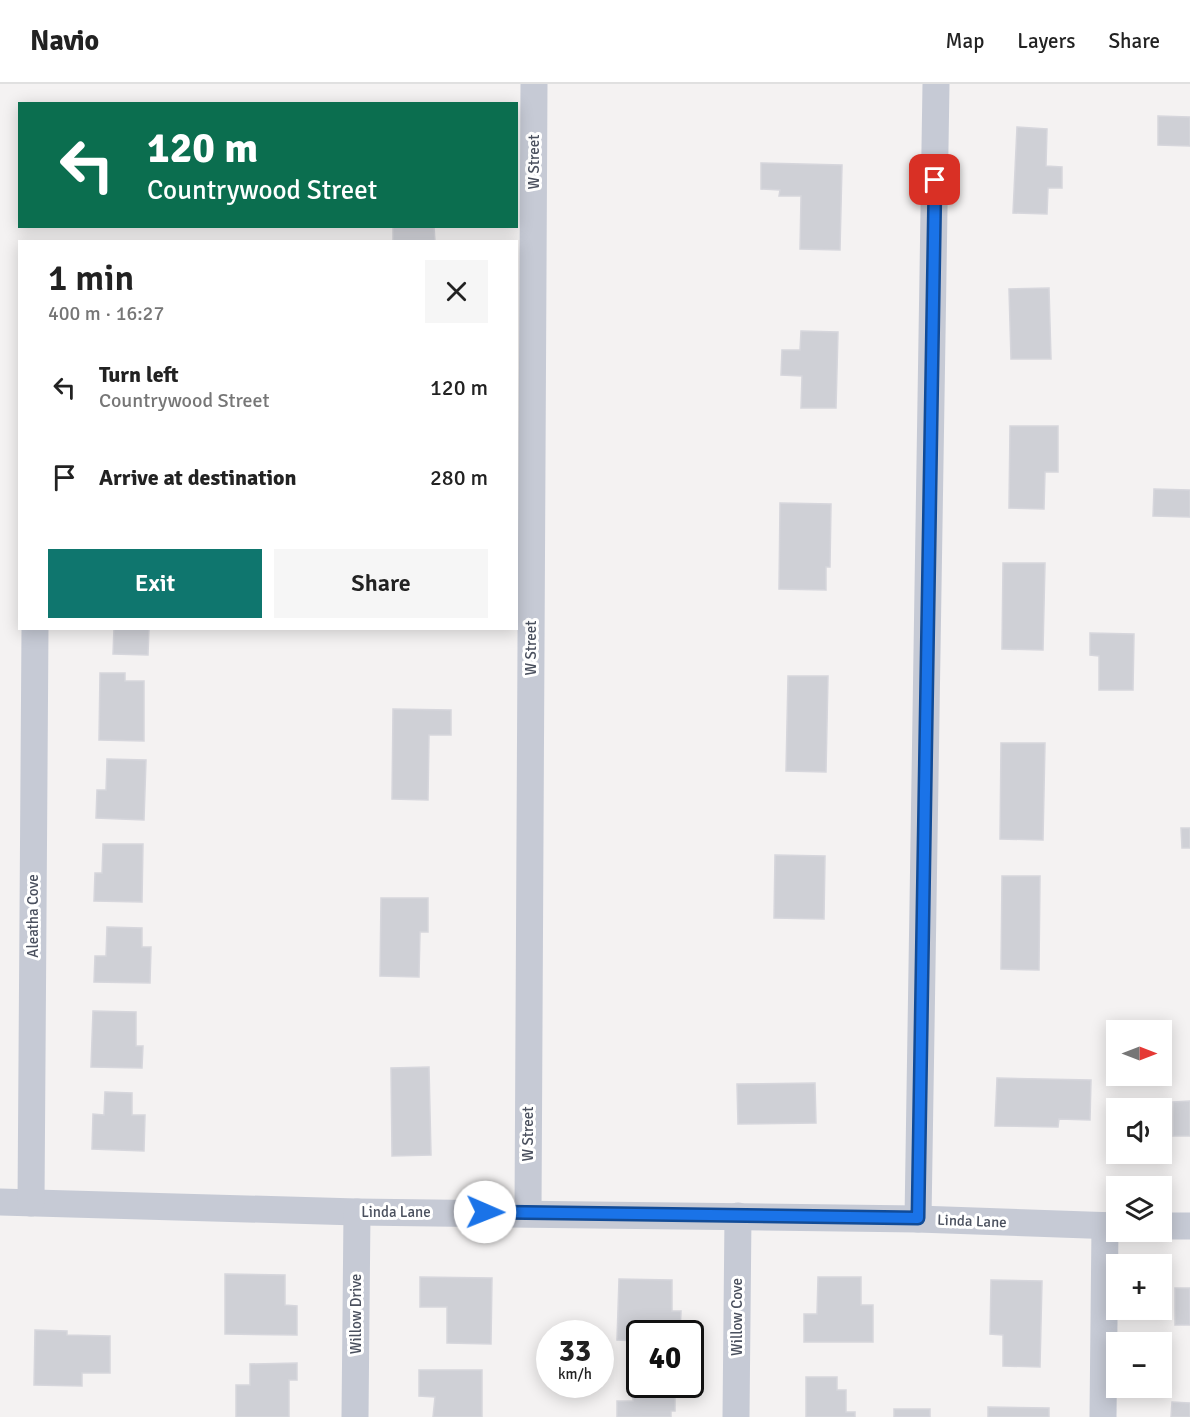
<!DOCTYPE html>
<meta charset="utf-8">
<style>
:root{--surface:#fff;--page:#f6f6f6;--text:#222;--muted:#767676;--line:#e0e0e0;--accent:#0f766e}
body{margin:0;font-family:Signika,sans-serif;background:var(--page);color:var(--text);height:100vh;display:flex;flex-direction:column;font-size:22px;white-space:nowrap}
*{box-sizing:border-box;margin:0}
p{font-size:20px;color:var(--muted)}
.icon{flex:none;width:33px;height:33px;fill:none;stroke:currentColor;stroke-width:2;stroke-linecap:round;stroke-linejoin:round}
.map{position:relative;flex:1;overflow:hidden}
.sheet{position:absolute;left:18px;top:156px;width:500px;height:390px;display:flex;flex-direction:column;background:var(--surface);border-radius:0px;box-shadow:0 3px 15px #0003}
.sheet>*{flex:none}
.guide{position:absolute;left:18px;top:18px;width:500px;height:126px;border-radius:0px;box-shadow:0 3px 15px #0003;background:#0b6e4f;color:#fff;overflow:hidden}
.needle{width:39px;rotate:90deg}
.tools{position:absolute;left:1106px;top:936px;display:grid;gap:12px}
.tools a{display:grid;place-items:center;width:66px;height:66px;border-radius:0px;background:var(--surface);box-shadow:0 3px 15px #0003;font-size:30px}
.speed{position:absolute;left:536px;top:1236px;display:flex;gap:12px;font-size:30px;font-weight:700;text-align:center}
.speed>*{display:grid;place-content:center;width:78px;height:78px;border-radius:50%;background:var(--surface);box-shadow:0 3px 15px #0003;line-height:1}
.speed small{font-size:15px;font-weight:400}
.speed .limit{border:3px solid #111;border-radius:9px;background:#fff;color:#111}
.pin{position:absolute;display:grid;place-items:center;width:51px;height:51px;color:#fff;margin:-26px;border-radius:12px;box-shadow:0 3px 9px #0006}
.me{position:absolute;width:66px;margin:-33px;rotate:91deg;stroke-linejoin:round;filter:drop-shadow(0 0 4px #0008)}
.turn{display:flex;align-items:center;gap:21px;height:126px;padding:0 30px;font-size:27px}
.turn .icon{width:78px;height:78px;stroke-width:2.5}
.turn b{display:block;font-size:42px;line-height:51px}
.round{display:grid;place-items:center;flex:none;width:63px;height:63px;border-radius:0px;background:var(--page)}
.overview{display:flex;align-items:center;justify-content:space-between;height:102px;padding:0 30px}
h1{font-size:36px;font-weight:600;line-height:45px}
.primary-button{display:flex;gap:12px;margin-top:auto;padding:12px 30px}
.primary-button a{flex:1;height:69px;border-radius:0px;background:var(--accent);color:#fff;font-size:24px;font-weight:600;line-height:69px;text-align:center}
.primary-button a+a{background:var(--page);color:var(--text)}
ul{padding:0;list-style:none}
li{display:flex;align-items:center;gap:18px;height:90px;padding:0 30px}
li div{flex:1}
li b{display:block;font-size:22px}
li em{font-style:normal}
header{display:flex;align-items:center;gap:36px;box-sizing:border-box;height:84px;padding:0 30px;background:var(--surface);border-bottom:2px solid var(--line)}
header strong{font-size:28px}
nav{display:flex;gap:33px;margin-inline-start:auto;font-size:21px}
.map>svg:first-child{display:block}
.building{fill:#cfd0d6;stroke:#d6d6dc;stroke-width:1.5}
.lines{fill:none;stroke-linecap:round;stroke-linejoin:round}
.minor{stroke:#c6cad5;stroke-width:27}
.route-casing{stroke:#114b97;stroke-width:15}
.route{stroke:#1a73e8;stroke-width:10}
.labels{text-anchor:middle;stroke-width:6;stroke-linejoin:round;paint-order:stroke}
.street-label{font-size:15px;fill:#4a505e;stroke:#fff}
</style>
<header>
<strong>Navio</strong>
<nav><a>Map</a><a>Layers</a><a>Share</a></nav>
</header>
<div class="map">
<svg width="1190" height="1333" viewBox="0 0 1190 1333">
<rect width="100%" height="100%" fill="#f4f2f2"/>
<!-- building -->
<g class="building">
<path d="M1158,32L1190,33V62L1158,61Z"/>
<path d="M1017,43L1047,45L1046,82L1062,83V104H1048L1047,130L1013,129Z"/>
<path d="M761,79L842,81L840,166L800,165L801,112H779L780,106L761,105Z"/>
<path d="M393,142H434L435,158H393Z"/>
<path d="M1049,204L1051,275H1011L1009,205Z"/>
<path d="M801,247L838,248L836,324H801L802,292L781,291L782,266H800Z"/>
<path d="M1010,342H1058V388H1045L1044,425L1009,424Z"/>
<path d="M1154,405L1190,406V433L1153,432Z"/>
<path d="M780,419L831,420L830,483H826V506L779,505Z"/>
<path d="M1003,479H1045L1043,566L1002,565Z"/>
<path d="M114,544H149L148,571L113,570Z"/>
<path d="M1090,549L1134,550L1133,606H1099V572L1090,571Z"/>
<path d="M100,589H125V597H144V657L99,656Z"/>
<path d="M788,592H828L826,688L786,687Z"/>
<path d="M393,625L451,626V651H429L428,716L392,715Z"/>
<path d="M1001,659H1045L1043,756L1000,755Z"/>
<path d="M107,675L146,676L144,736L96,734L97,706H106Z"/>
<path d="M1181,744H1190V764H1182Z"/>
<path d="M103,760H143L142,818L94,817L95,789H102Z"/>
<path d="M775,771L825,772L824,835L774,834Z"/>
<path d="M1002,792H1040L1039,886L1001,885Z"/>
<path d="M381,814H428V848H420L419,893L380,892Z"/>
<path d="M107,843L142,844V863H151L150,899L94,898L95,872H106Z"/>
<path d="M93,927L136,928V962H143L142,984L91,983Z"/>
<path d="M429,983L431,1071L392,1072L391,984Z"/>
<path d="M997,994L1091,996L1090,1036L1059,1035L1058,1043L995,1042Z"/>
<path d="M815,999L816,1039L738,1040L737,1000Z"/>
<path d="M105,1008L132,1009V1031H145L144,1067L92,1065L93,1030L104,1031Z"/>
<path d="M1190,1017V1052H1173V1018Z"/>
<path d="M225,1190L285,1191V1221L297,1222V1251L225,1250Z"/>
<path d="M420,1193L492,1194L491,1260L447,1259V1223H420Z"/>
<path d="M818,1193H861V1221H873V1258H804V1230H817Z"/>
<path d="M619,1195L672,1196V1227H681L680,1250H639V1257L617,1256Z"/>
<path d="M991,1196L1042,1197L1040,1283L1003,1282V1251L990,1250Z"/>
<rect x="1175" y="1204" width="15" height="37"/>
<path d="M35,1246L67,1247V1251L110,1252V1289H82V1302L34,1301Z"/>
<path d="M632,1277H639V1300H675V1327H671V1333H617V1317H633Z"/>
<path d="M297,1279V1296H289V1333H236V1301H250V1280Z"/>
<path d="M419,1286H482V1333H433L435,1313L419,1312Z"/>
<path d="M806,1293H837V1306H846V1328H855V1333H806Z"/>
<path d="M1172,1318L1190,1319V1333H1171Z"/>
<path d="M988,1323L1049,1324V1333H988Z"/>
<rect x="894" y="1325" width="36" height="8"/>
</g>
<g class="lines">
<!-- minor -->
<g class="minor">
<path d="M0,1118L357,1128L918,1135L1116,1142"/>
<path d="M31,1119L35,544"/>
<path d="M528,1129L534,0"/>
<path d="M918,1135L936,0"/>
<path d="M1161,1142H1190"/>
<path d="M355,1333L357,1128"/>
<path d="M736,1333L738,1132"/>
<path d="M1103,1333L1105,1142"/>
</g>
</g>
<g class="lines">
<!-- route casing -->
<g class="route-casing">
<path id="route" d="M485,1128L918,1134L935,96"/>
</g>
<!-- route -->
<use href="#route" class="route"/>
</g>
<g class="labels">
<!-- street labels -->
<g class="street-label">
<text transform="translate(534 78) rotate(-90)" y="5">W Street</text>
<text transform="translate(531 564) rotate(-90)" y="5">W Street</text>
<text transform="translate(33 832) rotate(-90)" y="5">Aleatha Cove</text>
<text transform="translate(528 1050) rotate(-90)" y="5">W Street</text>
<text x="396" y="1133">Linda Lane</text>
<text transform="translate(972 1137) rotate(2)" y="5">Linda Lane</text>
<text transform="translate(356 1230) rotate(-90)" y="5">Willow Drive</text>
<text transform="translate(737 1233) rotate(-90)" y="5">Willow Cove</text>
</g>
</g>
</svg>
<div class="tools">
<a><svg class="needle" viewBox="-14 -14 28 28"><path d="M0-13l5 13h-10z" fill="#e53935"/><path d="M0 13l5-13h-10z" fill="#767676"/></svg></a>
<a><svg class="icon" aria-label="sound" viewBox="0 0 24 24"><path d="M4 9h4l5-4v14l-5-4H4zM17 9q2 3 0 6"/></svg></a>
<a><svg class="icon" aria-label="layers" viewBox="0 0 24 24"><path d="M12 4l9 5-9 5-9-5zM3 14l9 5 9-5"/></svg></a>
<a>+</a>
<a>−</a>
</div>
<div class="speed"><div>33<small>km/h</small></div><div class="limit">40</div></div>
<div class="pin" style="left:935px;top:96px;background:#d93025"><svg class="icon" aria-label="arrive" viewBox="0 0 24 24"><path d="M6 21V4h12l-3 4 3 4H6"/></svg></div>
<svg class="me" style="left:485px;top:1128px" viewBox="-20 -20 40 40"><circle r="19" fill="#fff"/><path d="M0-13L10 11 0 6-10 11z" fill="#1a73e8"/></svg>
<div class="guide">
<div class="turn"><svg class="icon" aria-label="left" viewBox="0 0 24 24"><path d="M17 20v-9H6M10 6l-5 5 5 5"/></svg><div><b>120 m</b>Countrywood Street</div></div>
</div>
<section class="sheet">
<div class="overview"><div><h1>1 min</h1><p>400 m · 16:27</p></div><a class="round"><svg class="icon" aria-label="close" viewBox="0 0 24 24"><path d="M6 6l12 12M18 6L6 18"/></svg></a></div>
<ul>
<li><svg class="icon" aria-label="left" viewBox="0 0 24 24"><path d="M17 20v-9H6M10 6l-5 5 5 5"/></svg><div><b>Turn left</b><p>Countrywood Street</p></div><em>120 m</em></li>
<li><svg class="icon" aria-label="arrive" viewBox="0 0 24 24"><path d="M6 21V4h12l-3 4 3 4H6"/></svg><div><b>Arrive at destination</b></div><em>280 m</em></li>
</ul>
<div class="primary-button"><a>Exit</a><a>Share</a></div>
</section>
</div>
